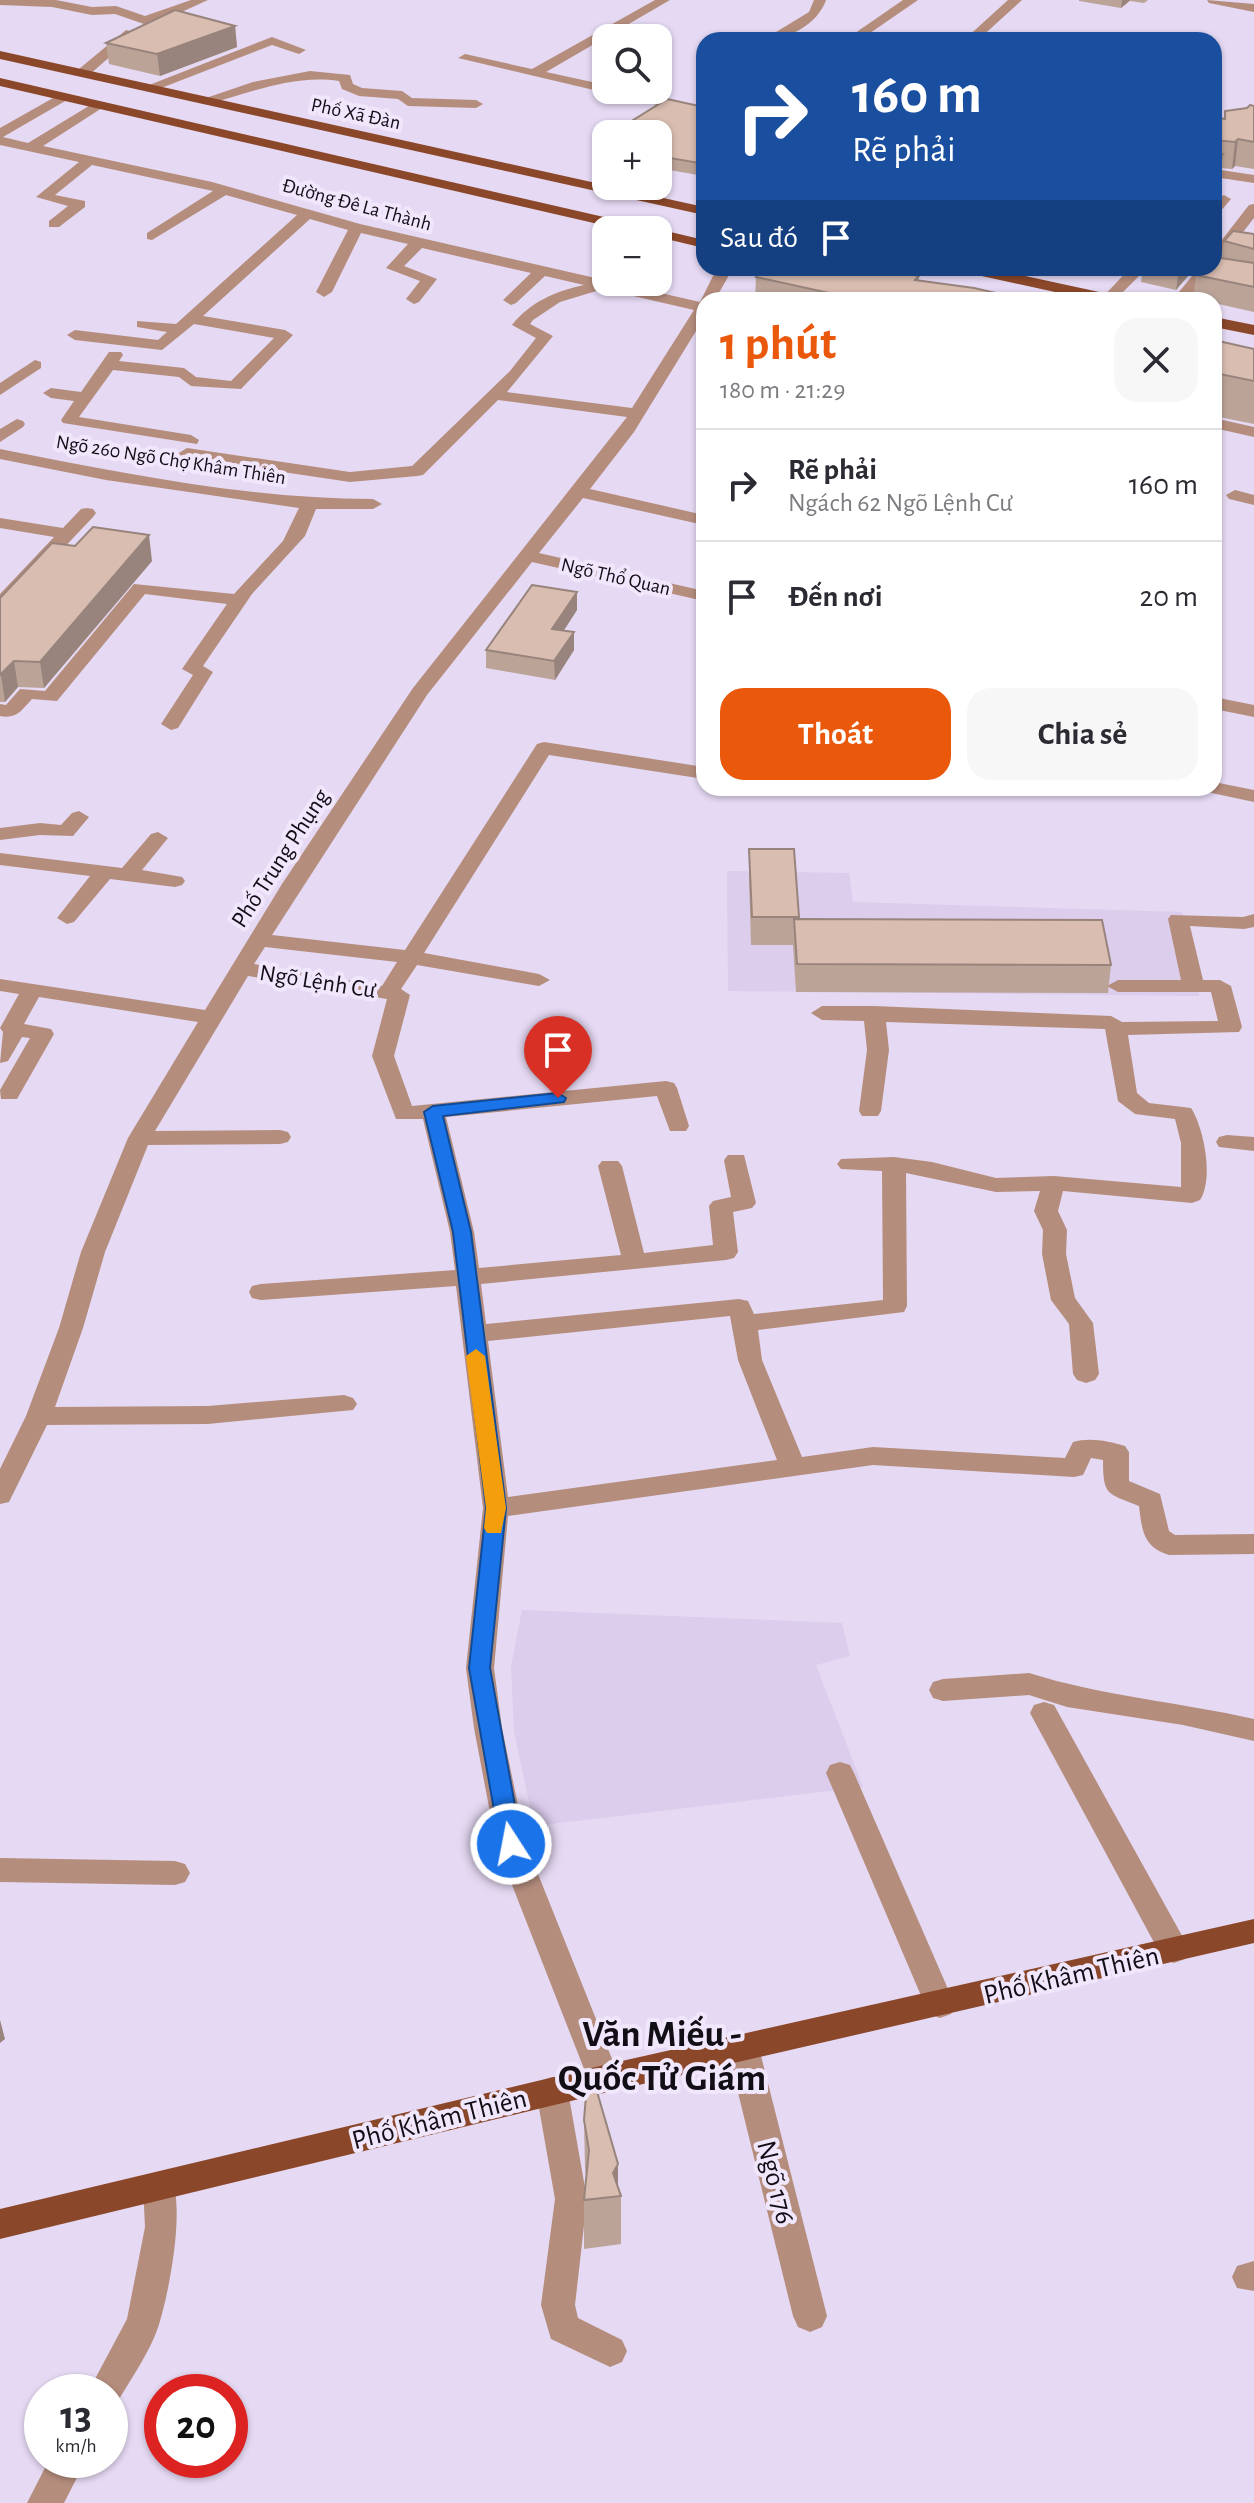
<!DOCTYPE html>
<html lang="vi">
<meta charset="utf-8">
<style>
:root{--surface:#fff;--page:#f7f7f7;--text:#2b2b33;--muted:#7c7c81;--line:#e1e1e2;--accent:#ea580c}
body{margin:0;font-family:"Alegreya Sans",sans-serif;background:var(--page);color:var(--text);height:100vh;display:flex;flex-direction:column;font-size:30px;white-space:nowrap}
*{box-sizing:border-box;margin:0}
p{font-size:26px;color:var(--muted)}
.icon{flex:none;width:44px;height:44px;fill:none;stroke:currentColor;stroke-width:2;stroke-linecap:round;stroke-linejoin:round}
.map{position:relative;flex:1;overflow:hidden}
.side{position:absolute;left:696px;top:292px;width:526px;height:504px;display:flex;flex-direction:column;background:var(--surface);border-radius:24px;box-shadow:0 2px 6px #0004}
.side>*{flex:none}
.banner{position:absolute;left:696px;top:32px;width:526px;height:244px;border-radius:24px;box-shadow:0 2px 6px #0004;background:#1a4fa0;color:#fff;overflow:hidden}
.buttons{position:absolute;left:592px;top:24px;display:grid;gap:16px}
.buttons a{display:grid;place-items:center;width:80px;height:80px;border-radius:16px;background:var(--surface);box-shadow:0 2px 6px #0004;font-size:40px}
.speed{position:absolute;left:24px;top:2374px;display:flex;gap:16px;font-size:40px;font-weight:700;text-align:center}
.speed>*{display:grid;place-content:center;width:104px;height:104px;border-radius:50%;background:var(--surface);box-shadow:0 2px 6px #0004;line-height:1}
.speed small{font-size:20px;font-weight:400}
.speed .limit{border:12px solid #d22;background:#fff;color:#111}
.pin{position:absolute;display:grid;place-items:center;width:68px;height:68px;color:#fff;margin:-82px -34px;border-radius:50% 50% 50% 0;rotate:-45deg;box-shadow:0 0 8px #0007}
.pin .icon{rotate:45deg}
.me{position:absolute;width:88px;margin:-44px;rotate:349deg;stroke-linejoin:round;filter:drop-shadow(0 0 6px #0008)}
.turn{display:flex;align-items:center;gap:28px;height:168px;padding:0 24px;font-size:36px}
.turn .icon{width:104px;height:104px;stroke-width:2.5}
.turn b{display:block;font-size:56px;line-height:68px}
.then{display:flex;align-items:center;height:76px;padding:0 24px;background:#0003;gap:16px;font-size:30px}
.round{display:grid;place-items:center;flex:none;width:84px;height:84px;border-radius:24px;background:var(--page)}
.headline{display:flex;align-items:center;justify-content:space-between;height:136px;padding:0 24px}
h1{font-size:48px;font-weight:700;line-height:60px;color:var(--accent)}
.cta{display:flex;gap:16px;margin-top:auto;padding:16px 24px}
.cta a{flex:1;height:92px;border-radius:24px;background:var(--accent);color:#fff;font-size:32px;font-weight:700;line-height:92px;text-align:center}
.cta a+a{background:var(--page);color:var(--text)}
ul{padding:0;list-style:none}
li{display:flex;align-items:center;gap:24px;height:112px;padding:0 24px;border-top:2px solid var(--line)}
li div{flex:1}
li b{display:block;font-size:30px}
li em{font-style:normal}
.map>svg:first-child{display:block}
.built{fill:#dccded}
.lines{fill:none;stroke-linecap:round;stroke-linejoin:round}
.minor{fill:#b58d7d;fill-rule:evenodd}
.major{fill:#8b4729;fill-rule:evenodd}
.wall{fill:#bba398}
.shaded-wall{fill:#98847c}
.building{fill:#d9bdb1;stroke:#98847c;stroke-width:2}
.route{fill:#1a73e8;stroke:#114b97;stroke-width:2}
.slow{fill:#f59e0b}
.labels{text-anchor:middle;stroke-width:8;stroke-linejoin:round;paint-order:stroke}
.far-street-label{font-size:20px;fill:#120e16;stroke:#f1e7fc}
.street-label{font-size:24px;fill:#120e16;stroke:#f1e7fc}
.near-street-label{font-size:28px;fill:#120e16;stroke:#f1e7fc}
.near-district-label{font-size:38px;font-weight:bold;fill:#120e16;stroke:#f1e7fc}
</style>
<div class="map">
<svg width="1254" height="2503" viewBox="0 0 1254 2503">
<rect width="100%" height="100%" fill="#e5d9f3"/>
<!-- built -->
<g class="built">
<path d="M727,871L849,873L853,902L1182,912L1199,996L728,991Z"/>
<path d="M522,1610L842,1623L850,1656L816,1665L863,1787L534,1826L514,1731L511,1666Z"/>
</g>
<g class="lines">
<!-- minor -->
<g class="minor">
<path d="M0,0H56L92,7L116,6L145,16L191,0H208L164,20L144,24L115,14L92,15L52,7L0,5Z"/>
<path d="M655,0H670L546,72L606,85V90H626L704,108V116L458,58L465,54L532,69Z"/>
<path d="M814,0H826C818,24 788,40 763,40L809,12Z"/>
<path d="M903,0H918L860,40H845Z"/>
<path d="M1008,0H1022L978,40H964Z"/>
<path d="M1207,0L1254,4V12L1209,3Z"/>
<path d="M126,30L137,33L89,75H79V69Z"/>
<path d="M272,37L306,50L299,54L272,45L156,90L144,87Z"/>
<path d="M310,71L350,75L353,84L362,88L402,91L412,98L476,100L483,104L476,108L408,106L398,99L359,96L342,89L339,81C293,74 251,93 207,104L200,100L253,82Z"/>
<path d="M62,93L67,94V100L3,137L28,143L97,101L104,105L102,108L43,146L212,182L360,224L700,302L717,268H733L715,300H704V318L634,432L590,489L704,515V525L583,498L539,553L704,591V601L532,562L427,695L272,935L405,950L537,744L544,742L704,767V779L549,755L424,953L539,974L550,980L539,986L417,965L401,989L410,995L394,1056L412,1106L666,1081L674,1083L677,1088L689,1126L686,1131H670L657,1096L446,1117L474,1232L479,1268L621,1255L598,1166L602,1161H618L622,1166L644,1253L713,1245L709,1206L713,1201L731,1197L724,1160L728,1155H744L756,1203L752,1208L733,1212L738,1252L734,1258L726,1260L481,1284L486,1324L739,1299L748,1301L754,1314L883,1300L882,1171L841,1169L837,1164L841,1159L894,1157L932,1162L996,1178L1054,1176L1181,1187V1143L1175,1119L1135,1114L1118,1101L1105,1029L886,1022L889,1050L881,1111L878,1116H862L859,1111L867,1050L864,1021L822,1020L811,1013L822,1006H874L1111,1016L1122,1022L1218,1021L1211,992H1118L1107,986L1118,980H1181L1168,919L1171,915L1243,917L1254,914V927L1244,929L1190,926L1203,980H1220L1231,986L1242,1027L1239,1032L1128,1035L1137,1093L1149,1103L1191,1108C1204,1128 1214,1179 1200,1200L1192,1203L1063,1191L1058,1211L1067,1230L1066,1254L1075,1298L1093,1323L1099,1374L1095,1380L1086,1383L1077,1380L1073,1374L1069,1324L1051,1300L1042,1254L1043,1230L1034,1211L1040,1191L996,1192L906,1173L907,1306L904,1312L758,1330L762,1360L802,1457L873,1447L1065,1458L1073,1442C1089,1437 1109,1441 1125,1446L1129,1452V1481L1160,1494L1169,1531L1175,1535L1254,1534V1554L1169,1555C1143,1547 1142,1530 1139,1506C1107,1493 1103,1496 1103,1460L1091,1458L1083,1475L1074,1477L873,1465L508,1516L494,1668L502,1728L526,1844L620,2079L615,2089L604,2093L593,2089L588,2079L496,1844L474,1728L466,1668L483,1508L456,1286L261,1300L252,1298L249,1292L252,1286L261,1284L455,1270L450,1232L423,1119H396L372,1056L387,999L248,976L155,1131L280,1130L288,1132L291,1137L288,1142L280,1144L148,1145L105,1252L83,1328L55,1407L208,1406L344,1395L353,1398L357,1404L353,1410L208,1424L47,1425L9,1502L0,1504V1469L26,1416L59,1328L81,1252L128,1138L198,1022L39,997L24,1024L51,1029L54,1034L17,1099H1L0,1090L30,1038L22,1037L8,1061L0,1063L3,1032L0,1028L19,994L0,991V979L205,1010L282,884L413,688L627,417L498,400L423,475L417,476L350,482L181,457L179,453L187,448L350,472L412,466L510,371L536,338L512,325C530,302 556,291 584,285L545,276L516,303L511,305L503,300L531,273L422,248L404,266L437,279L419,302L414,304L406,299L420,281L386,268L408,244L361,233L332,292L324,297L316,292L348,230L310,219L203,316L285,330L293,335L241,389L191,386L179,377L113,370L79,417L191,435L199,440L197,444L63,423L61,420L74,401L51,398L43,393L51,388L81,392L109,352H121L123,355L119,361L184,368L196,377L231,381L274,338L194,324L162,350L75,340L67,335L75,330L158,340L167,332L137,327V321L176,324L297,215L226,195L152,240L147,239V233L213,191L92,165L55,195L85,201V207L59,227H49V221L68,206L36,197L79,162L0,145V128ZM603,289L694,310L632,408L507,392L553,336L530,324L533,320L560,302ZM265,947L397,962L382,986L254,964ZM730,1316L738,1360L777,1460L508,1497L488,1341Z"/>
<path d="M1214,169L1254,175V183L1214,177Z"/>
<path d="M1224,195L1231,199L1219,213L1214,214V201Z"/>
<path d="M1254,204V218L1219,263L1214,264V250L1249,205Z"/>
<path d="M1130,268H1147L1115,300H1100Z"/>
<path d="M1199,268H1215L1188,300H1172Z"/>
<path d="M35,360L41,362V368L0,395V383Z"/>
<path d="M1214,418L1254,427V437L1214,428Z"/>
<path d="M17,419L23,421L25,424L23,427L0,442V429Z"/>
<path d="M0,449C122,473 248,499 373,499L382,504L373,509H316L305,536L252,594L203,666L213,672L178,728L171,730L161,724L193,675L182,669L227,604L145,594L57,701L32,699C21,711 17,719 0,716V704L6,705L20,689L45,691L134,584L234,594L283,541L299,508L106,480L0,459Z"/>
<path d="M1235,490L1254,495V505L1229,499L1226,495Z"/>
<path d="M87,508L93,509L96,513L93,517L6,609L0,610V594L54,537L0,528V518L63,528L81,509Z"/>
<path d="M1214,697L1254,705V717L1214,709Z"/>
<path d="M1214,782L1254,790V802L1207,792L1204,788H1214Z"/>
<path d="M79,811L89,817L73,836L40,835L0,840V828L40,823L61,825L72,813Z"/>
<path d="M158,832L168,838L142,870L182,877L185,881L182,885L175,887L110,879L74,922L67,924L57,918L90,876L0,865V853L122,868L151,834Z"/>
<path d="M1227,1135L1254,1137V1151L1219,1147L1216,1142L1219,1137Z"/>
<path d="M1029,1673C1102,1696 1179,1702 1254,1719V1741L1183,1725L1067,1707L1029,1695L943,1701L933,1698L929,1690L933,1682L943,1679Z"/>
<path d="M1044,1702L1054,1705L1185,1941L1189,1950L1185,1959L1174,1963L1163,1959L1030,1713L1034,1705Z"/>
<path d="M840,1762L850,1765L854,1773L955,2005L951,2014L940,2018L929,2014L925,2005L826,1773L830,1765Z"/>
<path d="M0,1858L175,1861L185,1864L190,1873L185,1882L175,1885L0,1882Z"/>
<path d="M743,2035L754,2039L759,2048L827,2316L822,2327L810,2332L798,2327L793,2316L727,2048L732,2039Z"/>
<path d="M552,2077L563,2081L568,2091L587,2199L575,2305L578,2318L622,2340L627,2351L622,2362L610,2367L551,2339L541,2305L555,2199L536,2091L541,2081Z"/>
<path d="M159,2172L171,2176C185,2208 170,2287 160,2321C152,2350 131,2378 117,2403L110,2406V2392H88L127,2319L145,2227L143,2186L147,2176Z"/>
<path d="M1254,2261V2291L1237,2288L1232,2277L1237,2266Z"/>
<path d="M49,2460H86L64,2503H27Z"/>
</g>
<!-- major -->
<g class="major">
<path d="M0,51L704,207V215L0,59Z"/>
<path d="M0,78L643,226L650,230H624L0,86Z"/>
<path d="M658,229L704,240V248L658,237V230H653Z"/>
<path d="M960,268H988L1113,295L1121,300H1092L968,273Z"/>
<path d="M1214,317L1254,325V335L1214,327Z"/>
<path d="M1254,1919V1943L604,2093L0,2239V2209L604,2065Z"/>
</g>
</g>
<!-- wall -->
<g class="wall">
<path d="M1079,0H1148L1144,3L1130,1L1121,8L1079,1Z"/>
<path d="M235,26L237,47L160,76L109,64L106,43Z"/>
<path d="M1254,106V169L1235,166L1232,169L1221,168L1219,181L1214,186V117L1224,119L1225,111L1247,108Z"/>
<path d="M704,108L698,175L658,168V134H627V124Z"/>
<path d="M1254,234V312L1214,303V300L1193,299L1196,275L1221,258L1224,241Z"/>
<path d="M1143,268H1195L1176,290L1141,282Z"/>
<path d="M919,276V281L1027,300H755L756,277Z"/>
<path d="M1214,340L1254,349V424L1214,416Z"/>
<path d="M152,561L44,688L18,687L5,702H0V598Z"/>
<path d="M577,610L564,630L574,650L555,680L486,668V650Z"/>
<path d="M749,849H794L799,919L1111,965L1108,993L796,992L793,945H751L749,877Z"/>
<path d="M584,2120L618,2187L621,2196V2244L584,2249V2200L586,2177L585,2169Z"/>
</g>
<!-- shaded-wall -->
<g class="shaded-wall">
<path d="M1122,0H1130L1121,8Z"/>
<path d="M235,26L237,47L160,76L157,54Z"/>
<path d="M1238,139L1235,166L1232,169L1235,142Z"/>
<path d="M1223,154L1219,181L1214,186V163Z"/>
<path d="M704,158V169L698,175L699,163Z"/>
<path d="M1179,268H1195L1176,290Z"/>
<path d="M1220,374L1215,415L1214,416V396L1217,377Z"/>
<path d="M149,535L152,561L44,688L40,662Z"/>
<path d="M577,592V610L553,647L552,629Z"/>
<path d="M574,632V650L555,680L554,661Z"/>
<path d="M14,661L18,687L5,702L1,675Z"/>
<path d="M0,2020L5,2039L0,2043Z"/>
<path d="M618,2164V2196L613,2173Z"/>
</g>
<!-- building -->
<g class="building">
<path d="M175,10L235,26L157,54L106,43Z"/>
<path d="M667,99L704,107V158L699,163L658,156V134H634L642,126L627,124Z"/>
<path d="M1250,105L1254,106V142L1238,139L1235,142L1215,140V152L1223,154L1214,163V117L1225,119V111L1247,108Z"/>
<path d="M1233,231L1254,234V249L1224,241Z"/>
<path d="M1214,257L1254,263V287L1196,275L1201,268H1214Z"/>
<path d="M763,268H877L919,276L915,280L974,288L1027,300H861L756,277Z"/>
<path d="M1214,340L1254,349V381L1220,374L1217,377H1214Z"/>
<path d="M93,527L149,535L40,662L14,661L0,675V598L52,543L75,546Z"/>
<path d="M532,585L577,592L552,629L574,632L554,661L486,650Z"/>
<path d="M749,849H794L799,917H752Z"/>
<path d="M794,919L1102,920L1111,965L797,964Z"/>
<path d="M591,2071L618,2164L613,2173L621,2196L584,2200L589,2150L584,2120L588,2072Z"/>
</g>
<!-- route -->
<path class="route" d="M558,1093L566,1098L564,1102L443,1116L471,1232L506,1508L490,1668L522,1844L519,1850L511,1853L503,1850L500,1844L469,1668L486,1508L453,1232L424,1112L433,1106Z"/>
<!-- slow -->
<path class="slow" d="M476,1349L485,1356L506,1508L501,1533H487L484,1528L486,1508L466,1356Z"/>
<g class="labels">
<!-- far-street labels -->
<g class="far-street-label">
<text transform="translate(356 113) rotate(12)" y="7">Phố Xã Đàn</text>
<text transform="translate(357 204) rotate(15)" y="7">Đường Đê La Thành</text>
<text transform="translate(171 459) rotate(9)" y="7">Ngõ 260 Ngõ Chợ Khâm Thiên</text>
<text transform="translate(616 576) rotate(13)" y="7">Ngõ Thổ Quan</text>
</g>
<!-- street labels -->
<g class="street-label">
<text transform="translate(280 858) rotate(-57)" y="8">Phố Trung Phụng</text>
<text transform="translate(318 981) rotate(9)" y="8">Ngõ Lệnh Cư</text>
</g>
<!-- near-street labels -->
<g class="near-street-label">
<text transform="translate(1071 1974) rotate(-13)" y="10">Phố Khâm Thiên</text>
<text transform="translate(439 2118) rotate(-14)" y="10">Phố Khâm Thiên</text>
<text transform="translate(777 2182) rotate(76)" y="10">Ngõ 176</text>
</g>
<!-- near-district labels -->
<g class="near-district-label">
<text x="662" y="2046">Văn Miếu -<tspan x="662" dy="44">Quốc Tử Giám</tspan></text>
</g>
</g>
</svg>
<div class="buttons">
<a><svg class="icon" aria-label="search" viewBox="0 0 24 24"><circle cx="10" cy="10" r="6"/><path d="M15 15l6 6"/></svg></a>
<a>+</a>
<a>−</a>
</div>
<div class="speed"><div>13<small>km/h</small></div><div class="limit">20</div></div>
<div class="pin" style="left:558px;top:1098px;background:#d93025"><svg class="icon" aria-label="arrive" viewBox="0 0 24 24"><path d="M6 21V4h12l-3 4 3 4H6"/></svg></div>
<svg class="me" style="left:511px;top:1844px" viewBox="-20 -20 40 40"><circle r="17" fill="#1a73e8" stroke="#fff" stroke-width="3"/><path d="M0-11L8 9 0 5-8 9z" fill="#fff"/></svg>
<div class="banner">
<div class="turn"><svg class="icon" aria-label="right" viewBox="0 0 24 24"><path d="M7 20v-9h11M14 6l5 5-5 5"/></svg><div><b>160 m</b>Rẽ phải</div></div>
<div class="then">Sau đó<svg class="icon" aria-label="arrive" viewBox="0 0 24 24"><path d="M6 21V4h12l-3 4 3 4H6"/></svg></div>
</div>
<section class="side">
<div class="headline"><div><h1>1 phút</h1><p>180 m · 21:29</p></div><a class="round"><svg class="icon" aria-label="close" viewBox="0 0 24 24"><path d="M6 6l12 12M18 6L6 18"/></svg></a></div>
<ul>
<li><svg class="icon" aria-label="right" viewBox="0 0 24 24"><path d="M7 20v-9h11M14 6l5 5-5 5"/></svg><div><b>Rẽ phải</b><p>Ngách 62 Ngõ Lệnh Cư</p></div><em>160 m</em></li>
<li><svg class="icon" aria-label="arrive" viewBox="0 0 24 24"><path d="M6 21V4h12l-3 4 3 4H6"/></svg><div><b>Đến nơi</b></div><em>20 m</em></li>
</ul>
<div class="cta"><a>Thoát</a><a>Chia sẻ</a></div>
</section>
</div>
